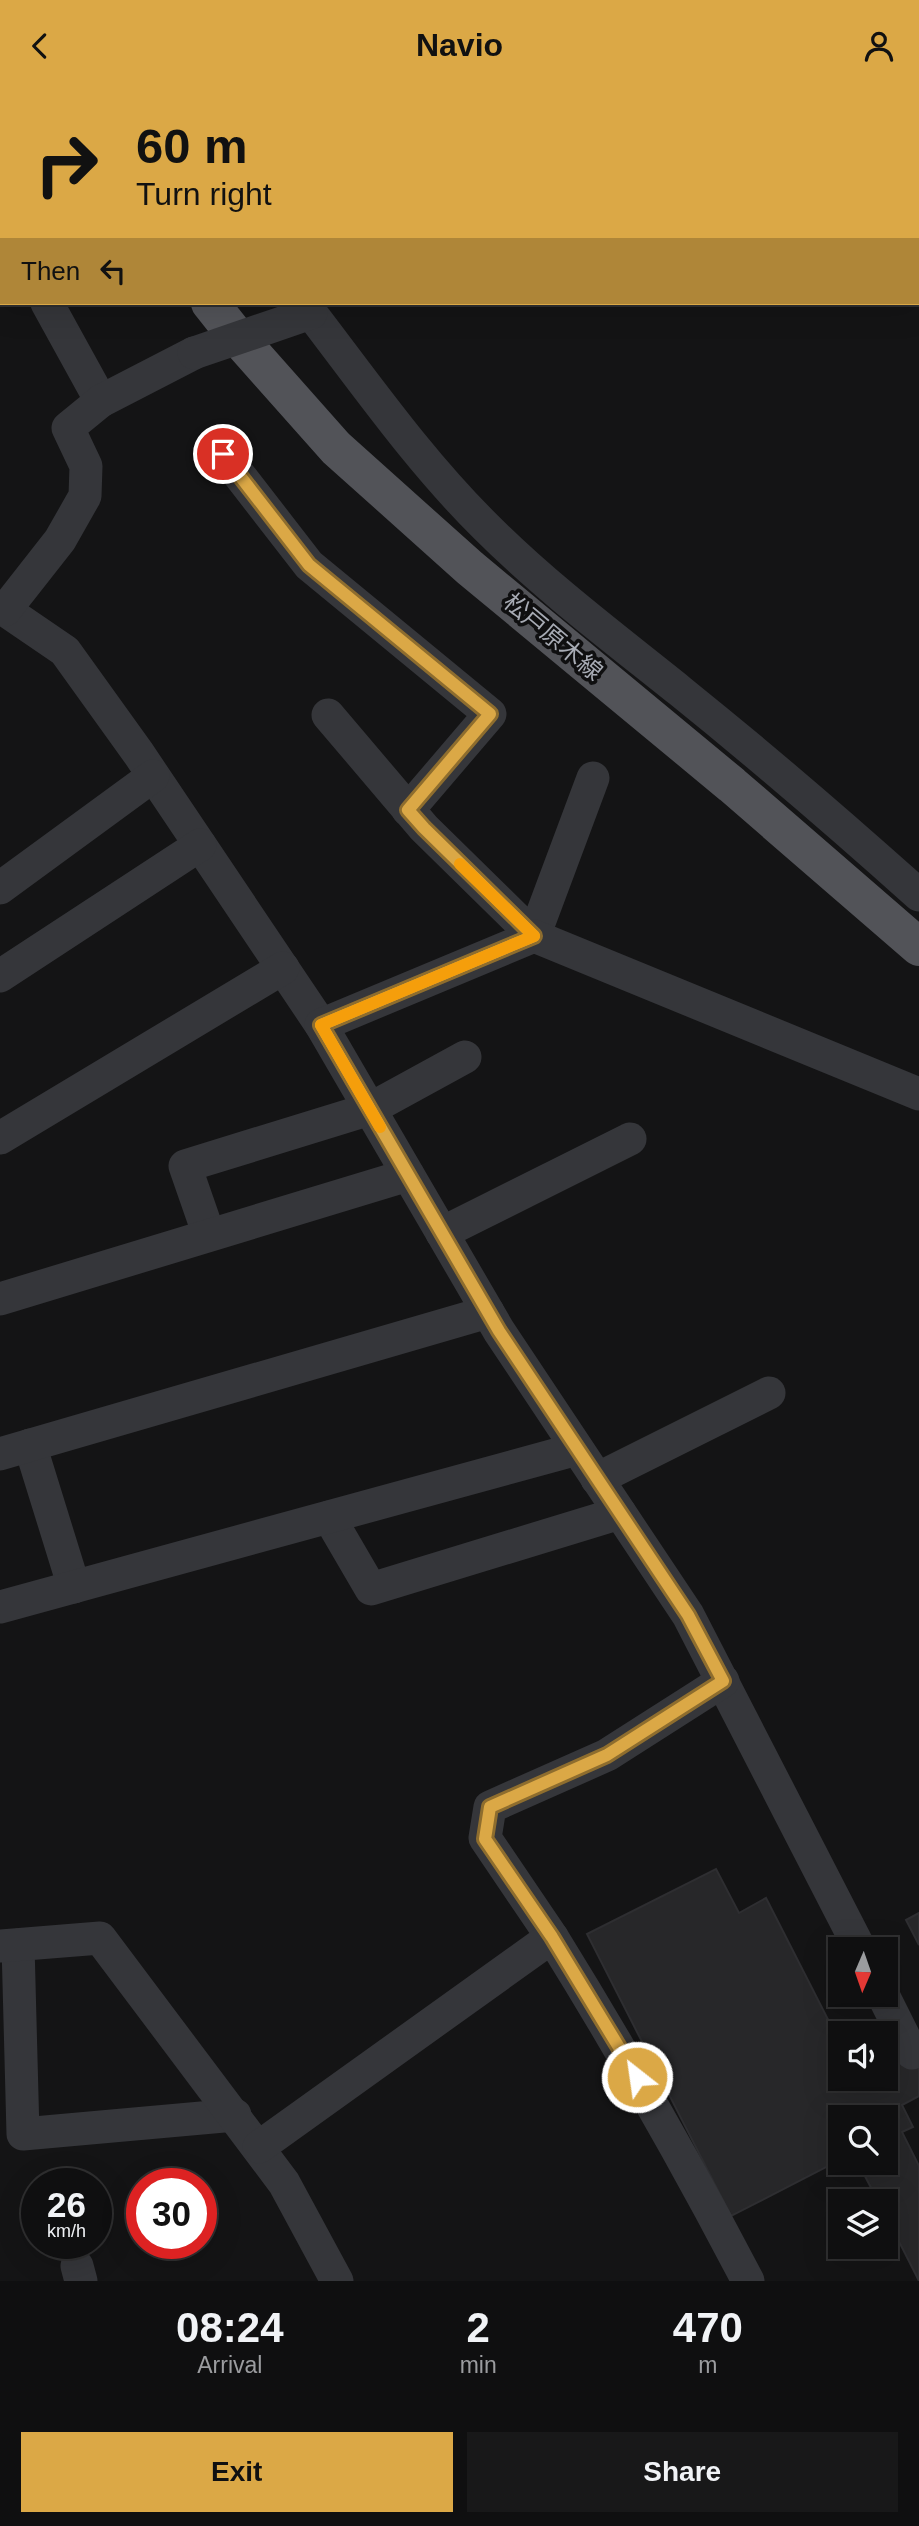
<!DOCTYPE html>
<meta charset="utf-8">
<style>
:root{--surface:#0f0f10;--page:#181819;--text:#f1f3f6;--muted:#9b9c9f;--line:#2f2f30;--accent:#dba846}
body{margin:0;font-family:Helvetica,"Noto Sans JP",sans-serif;background:var(--page);color:var(--text);height:100vh;display:flex;flex-direction:column;font-size:26px;white-space:nowrap}
*{box-sizing:border-box;margin:0}
p{font-size:23px;color:var(--muted)}
.icon{flex:none;width:38px;height:38px;fill:none;stroke:currentColor;stroke-width:2;stroke-linecap:round;stroke-linejoin:round}
.map{position:relative;height:2190px;overflow:hidden}
.side{display:flex;flex-direction:column;background:var(--surface);flex:1}
.side>*{flex:none}
.guide{position:absolute;left:0px;top:0px;width:920px;height:214px;box-shadow:0 7px 28px #0002,0 0 0 2px var(--line);background:#dba846;color:#111;overflow:hidden}
.needle{width:46px;rotate:182deg}
.fabs{position:absolute;left:828px;top:1846px;display:grid;gap:14px}
.fabs a{display:grid;place-items:center;width:70px;height:70px;border-radius:0px;background:var(--surface);box-shadow:0 7px 28px #0002,0 0 0 2px var(--line);font-size:35px}
.speed{position:absolute;left:21px;top:2077px;display:flex;gap:14px;font-size:35px;font-weight:700;text-align:center}
.speed>*{display:grid;place-content:center;width:91px;height:91px;border-radius:50%;background:var(--surface);box-shadow:0 7px 28px #0002,0 0 0 2px var(--line);line-height:1}
.speed small{font-size:18px;font-weight:400}
.speed .limit{border:10px solid #d22;background:#fff;color:#111}
.pin{position:absolute;display:grid;place-items:center;width:60px;height:60px;color:#fff;margin:-30px;border:4px solid #fff;border-radius:50%;box-shadow:0 2px 7px #0007}
.me{position:absolute;width:77px;margin:-38px;rotate:330deg;stroke-linejoin:round;filter:drop-shadow(0 0 5px #0008)}
.turn{display:flex;align-items:center;gap:24px;height:147px;padding:0 21px;font-size:32px}
.turn .icon{width:91px;height:91px;stroke-width:2.5}
.turn b{display:block;font-size:49px;line-height:60px}
.then{display:flex;align-items:center;height:66px;padding:0 21px;background:#0003;gap:14px;font-size:26px}
.eta{display:flex;justify-content:space-evenly;align-items:center;height:119px;text-align:center}
.eta b{font-size:42px;font-weight:700;line-height:49px}
.action{display:flex;gap:14px;margin-top:auto;padding:14px 21px}
.action a{flex:1;height:80px;border-radius:0px;background:var(--accent);color:#111;font-size:28px;font-weight:700;line-height:80px;text-align:center}
.action a+a{background:var(--page);color:var(--text)}
header{display:flex;justify-content:space-between;align-items:center;height:91px;padding:0 21px;background:var(--accent);color:#111;font-size:32px;font-weight:700}
.map>svg:first-child{display:block}
.building{fill:#272729;stroke:#2e2e31;stroke-width:2}
.lines{fill:none;stroke-linecap:round;stroke-linejoin:round}
.minor{stroke:#35363a;stroke-width:33}
.major{stroke:#525358;stroke-width:38}
.minor-bridge{stroke:#35363a;stroke-width:33}
.route-casing{stroke:#8e6d2e;stroke-width:18}
.route{stroke:#dba846;stroke-width:12}
.slow{stroke:#f59e0b;stroke-width:12}
.labels{text-anchor:middle;stroke-width:7;stroke-linejoin:round;paint-order:stroke}
.street-label{font-size:24px;fill:#a7abb4;stroke:#0f0f10}
</style>
<header><svg class="icon" aria-label="back" viewBox="0 0 24 24"><path d="M15 5l-7 7 7 7"/></svg>Navio<svg class="icon" aria-label="person" viewBox="0 0 24 24"><circle cx="12" cy="8" r="4"/><path d="M4 21q1-7 8-7t8 7"/></svg></header>
<div class="map">
<svg width="919" height="2190" viewBox="0 0 919 2190">
<rect width="100%" height="100%" fill="#141415"/>
<!-- building -->
<g class="building">
<path d="M716,1778L739,1822L766,1807L840,1952V1988H886V1975L919,1958V2005L902,2014L913,2036L902,2041L919,2075V2190L886,2125V2110H878L858,2072H886V2026H840V2069L731,2125L587,1843Z"/>
<path d="M919,1822V1854L906,1829Z"/>
</g>
<g class="lines">
<!-- minor -->
<g class="minor">
<path d="M787,2L788,0"/>
<path d="M0,139L2,142"/>
<path d="M47,212L101,310"/>
<path d="M311,222C367,295 420,371 486,436C546,496 614,547 680,600C762,666 841,734 919,804"/>
<path d="M223,363L309,474L490,623L408,719"/>
<path d="M0,518L5,519L65,560L139,663L321,934L499,1240L688,1524L860,1858"/>
<path d="M5,519L60,449L85,405L86,375L68,337L101,310L194,262"/>
<path d="M328,624L424,737L534,845L593,687"/>
<path d="M0,797L153,685"/>
<path d="M0,885L200,754"/>
<path d="M321,934L534,845L919,1003"/>
<path d="M0,1047L283,877"/>
<path d="M442,1142L630,1048"/>
<path d="M209,1144L185,1075L370,1018L465,966"/>
<path d="M0,1208L408,1084"/>
<path d="M30,1354L74,1496"/>
<path d="M0,1363L488,1221"/>
<path d="M597,1388L769,1302"/>
<path d="M329,1426L371,1498L620,1422"/>
<path d="M0,1516L577,1358"/>
<path d="M552,1846L485,1747L490,1716L607,1664L723,1590"/>
<path d="M18,1854L23,2043L235,2024"/>
<path d="M0,1855L100,1847L284,2092L337,2190"/>
<path d="M883,1904L912,1962"/>
<path d="M259,2056L552,1846C622,1959 687,2073 748,2190"/>
<path d="M77,2175L81,2190"/>
</g>
<!-- major -->
<g class="major">
<path d="M69,0L70,2"/>
<path d="M210,212L233,241L336,357L470,477L732,694L919,856"/>
</g>
<!-- minor-bridge -->
<path class="minor-bridge" d="M194,262L311,222"/>
</g>
<g class="lines">
<!-- route casing -->
<g class="route-casing">
<path id="route" d="M223,363L309,474L490,623L408,719L424,737L534,845L321,934L499,1240L688,1524L723,1590L607,1664L490,1716L485,1748L552,1846L637,1986"/>
</g>
<!-- route -->
<use href="#route" class="route"/>
<!-- slow -->
<path class="slow" d="M380,1036L321,934L534,845L460,773"/>
</g>
<g class="labels">
<!-- street labels -->
<g class="street-label">
<text transform="translate(553 546) rotate(40)" y="8">松戸原木線</text>
</g>
</g>
</svg>
<div class="fabs">
<a><svg class="needle" viewBox="-14 -14 28 28"><path d="M0-13l5 13h-10z" fill="#e53935"/><path d="M0 13l5-13h-10z" fill="#9b9c9f"/></svg></a>
<a><svg class="icon" aria-label="sound" viewBox="0 0 24 24"><path d="M4 9h4l5-4v14l-5-4H4zM17 9q2 3 0 6"/></svg></a>
<a><svg class="icon" aria-label="search" viewBox="0 0 24 24"><circle cx="10" cy="10" r="6"/><path d="M15 15l6 6"/></svg></a>
<a><svg class="icon" aria-label="layers" viewBox="0 0 24 24"><path d="M12 4l9 5-9 5-9-5zM3 14l9 5 9-5"/></svg></a>
</div>
<div class="speed"><div>26<small>km/h</small></div><div class="limit">30</div></div>
<div class="pin" style="left:223px;top:363px;background:#d93025"><svg class="icon" aria-label="arrive" viewBox="0 0 24 24"><path d="M6 21V4h12l-3 4 3 4H6"/></svg></div>
<svg class="me" style="left:637px;top:1986px" viewBox="-20 -20 40 40"><circle r="17" fill="#dba846" stroke="#fff" stroke-width="3"/><path d="M0-11L8 9 0 5-8 9z" fill="#fff"/></svg>
<div class="guide">
<div class="turn"><svg class="icon" aria-label="right" viewBox="0 0 24 24"><path d="M7 20v-9h11M14 6l5 5-5 5"/></svg><div><b>60 m</b>Turn right</div></div>
<div class="then">Then<svg class="icon" aria-label="left" viewBox="0 0 24 24"><path d="M17 20v-9H6M10 6l-5 5 5 5"/></svg></div>
</div>
</div>
<section class="side">
<div class="eta">
<div><b>08:24</b><p>Arrival</p></div>
<div><b>2</b><p>min</p></div>
<div><b>470</b><p>m</p></div>
</div>
<div class="action"><a>Exit</a><a>Share</a></div>
</section>
